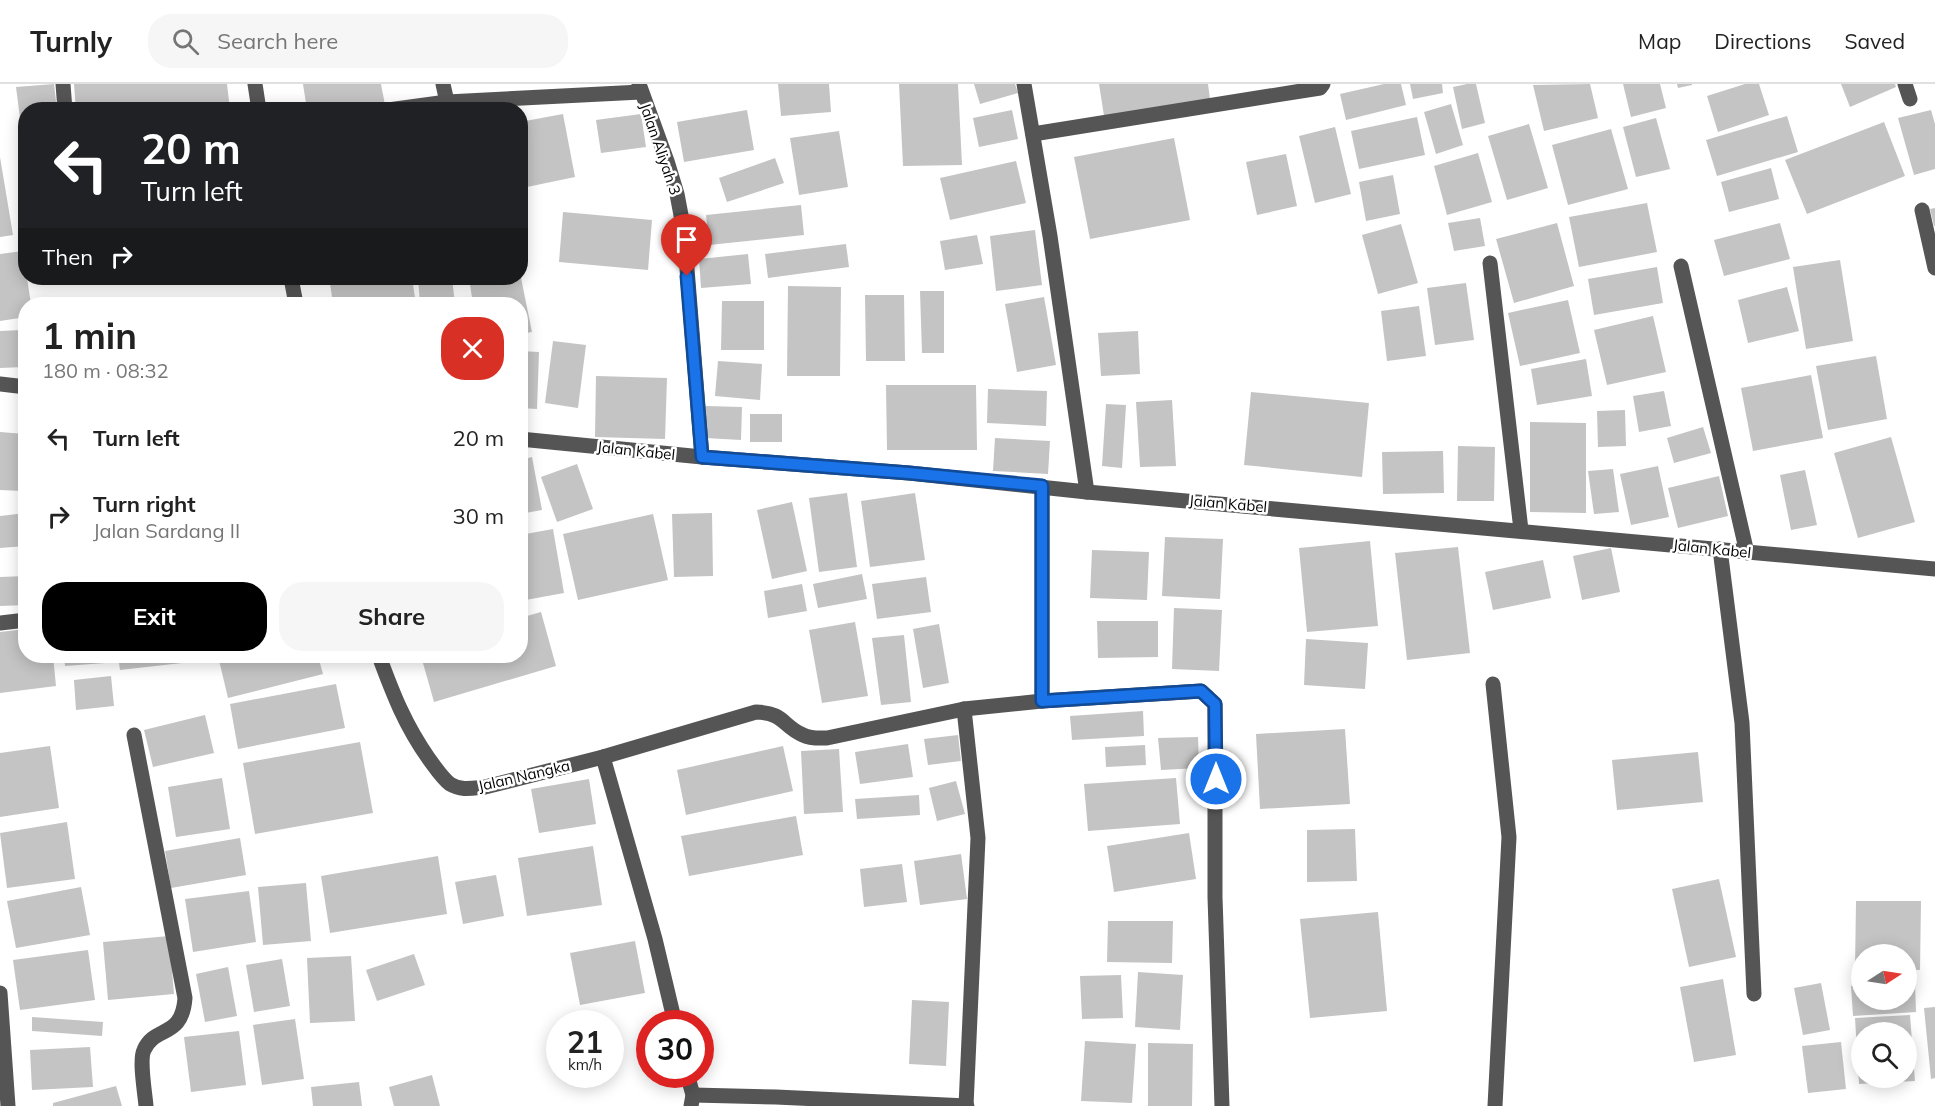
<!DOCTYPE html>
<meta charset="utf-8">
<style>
:root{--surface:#fff;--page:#f6f6f6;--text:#222;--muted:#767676;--line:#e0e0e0;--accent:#000}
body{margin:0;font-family:Mulish,sans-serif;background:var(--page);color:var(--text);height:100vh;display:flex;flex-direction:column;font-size:22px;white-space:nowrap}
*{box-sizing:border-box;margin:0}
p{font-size:20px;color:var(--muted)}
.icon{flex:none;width:33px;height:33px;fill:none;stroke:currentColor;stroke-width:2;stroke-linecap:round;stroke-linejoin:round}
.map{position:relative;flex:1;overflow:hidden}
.sheet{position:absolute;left:18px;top:213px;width:510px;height:366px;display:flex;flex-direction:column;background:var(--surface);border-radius:24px;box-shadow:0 3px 15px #0003}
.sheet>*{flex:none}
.guide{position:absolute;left:18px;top:18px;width:510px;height:183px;border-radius:24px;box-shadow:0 3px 15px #0003;background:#202124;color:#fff;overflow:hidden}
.needle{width:39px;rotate:78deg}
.buttons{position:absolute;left:1851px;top:860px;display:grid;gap:12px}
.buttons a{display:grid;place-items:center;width:66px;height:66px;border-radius:50%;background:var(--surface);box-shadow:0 3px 15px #0003;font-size:30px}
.speed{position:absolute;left:546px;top:926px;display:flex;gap:12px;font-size:30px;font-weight:700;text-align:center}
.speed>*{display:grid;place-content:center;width:78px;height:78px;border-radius:50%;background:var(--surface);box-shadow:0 3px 15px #0003;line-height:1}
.speed small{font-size:15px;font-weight:400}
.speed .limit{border:9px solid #d22;background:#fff;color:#111}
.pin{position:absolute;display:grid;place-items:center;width:51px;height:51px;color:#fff;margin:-62px -26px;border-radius:50% 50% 50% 0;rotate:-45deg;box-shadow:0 0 6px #0007}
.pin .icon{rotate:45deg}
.me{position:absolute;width:66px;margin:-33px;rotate:0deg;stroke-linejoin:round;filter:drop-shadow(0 0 4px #0008)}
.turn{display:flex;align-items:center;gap:21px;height:126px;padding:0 24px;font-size:27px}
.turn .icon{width:78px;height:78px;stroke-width:2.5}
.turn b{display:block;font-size:42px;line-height:51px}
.then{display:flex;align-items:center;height:57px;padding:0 24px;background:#0003;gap:12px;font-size:22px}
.round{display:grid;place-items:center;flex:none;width:63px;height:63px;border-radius:24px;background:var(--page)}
.summary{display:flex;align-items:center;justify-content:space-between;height:102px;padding:0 24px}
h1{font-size:36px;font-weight:700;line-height:45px}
.button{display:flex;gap:12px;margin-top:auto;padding:12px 24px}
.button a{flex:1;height:69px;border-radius:24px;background:var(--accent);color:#fff;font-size:24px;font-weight:700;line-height:69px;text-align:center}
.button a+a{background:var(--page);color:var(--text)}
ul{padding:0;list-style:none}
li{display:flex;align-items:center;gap:18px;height:78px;padding:0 24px}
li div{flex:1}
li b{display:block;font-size:22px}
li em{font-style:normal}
header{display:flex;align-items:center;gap:36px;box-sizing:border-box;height:84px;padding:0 30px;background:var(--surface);border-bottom:2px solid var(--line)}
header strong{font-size:28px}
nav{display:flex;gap:33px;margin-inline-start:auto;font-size:21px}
.search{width:420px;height:54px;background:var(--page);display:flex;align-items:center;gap:15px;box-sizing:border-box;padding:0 21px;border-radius:24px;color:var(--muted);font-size:22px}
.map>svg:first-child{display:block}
.building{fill:#c4c4c4;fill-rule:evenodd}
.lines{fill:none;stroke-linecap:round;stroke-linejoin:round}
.minor{stroke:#555;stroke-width:15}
.route-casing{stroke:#114b97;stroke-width:15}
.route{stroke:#1a73e8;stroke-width:10}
.labels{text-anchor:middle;stroke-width:5;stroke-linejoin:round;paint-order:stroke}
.street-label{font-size:15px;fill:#000;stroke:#fff}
</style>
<header>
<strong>Turnly</strong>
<div class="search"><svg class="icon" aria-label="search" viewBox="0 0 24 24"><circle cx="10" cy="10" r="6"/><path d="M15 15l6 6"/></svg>Search here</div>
<nav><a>Map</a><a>Directions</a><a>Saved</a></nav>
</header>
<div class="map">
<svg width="1935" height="1022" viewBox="0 0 1935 1022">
<rect width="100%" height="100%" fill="#fff"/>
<!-- building -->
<g class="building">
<path d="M54,0L57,26H26V41L21,42L16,3Z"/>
<path d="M74,0H227L230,26H76Z"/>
<path d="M303,0H381L385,21L358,26H307Z"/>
<path d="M778,0H829L831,28L781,32Z"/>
<path d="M899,0H958L962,81L903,82Z"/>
<path d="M974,0H1015L1018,9L980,20Z"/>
<path d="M1099,0H1208L1210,15L1104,32Z"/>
<path d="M1384,0H1401L1406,21L1346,36L1340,10Z"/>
<path d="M1410,0H1442L1443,9L1413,15Z"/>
<path d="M1467,0H1476L1485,39L1462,45L1453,3Z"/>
<path d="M1590,0L1598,34L1544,47L1533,1Z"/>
<path d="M1623,0H1660L1666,24L1631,33Z"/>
<path d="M1677,0H1692V1L1678,4Z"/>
<path d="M1745,0H1759L1769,31L1718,48L1707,12Z"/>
<path d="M1841,0H1895L1896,3L1850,23Z"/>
<path d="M1451,20L1463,61L1436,70L1424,28Z"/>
<path d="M747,26L754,66L684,78L677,38Z"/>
<path d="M1012,26L1018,55L979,63L973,34Z"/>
<path d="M1931,26L1935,40V85L1914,91L1898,34Z"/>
<path d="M563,30L575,93L527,103L520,69V38Z"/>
<path d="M641,30L646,63L601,69L596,36Z"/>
<path d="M1787,32L1798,68L1717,92L1706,56Z"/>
<path d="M1417,33L1425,71L1359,85L1351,47Z"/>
<path d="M1656,34L1670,85L1636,93L1623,43Z"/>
<path d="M1884,38L1905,92L1807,130L1785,76Z"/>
<path d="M1529,40L1548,104L1507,116L1488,52Z"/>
<path d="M1335,43L1351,110L1315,119L1299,52Z"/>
<path d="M1611,45L1628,105L1568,121L1552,61Z"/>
<path d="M839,47L848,103L799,111L790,54Z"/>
<path d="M1174,54L1190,136L1090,155L1074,73Z"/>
<path d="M1478,69L1492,118L1447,131L1434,82Z"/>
<path d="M1286,70L1297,122L1257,131L1246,78Z"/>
<path d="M0,73L13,151L0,153Z"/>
<path d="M775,74L784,99L727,118L719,94Z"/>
<path d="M1016,77L1026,119L950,136L940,94Z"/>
<path d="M1771,84L1779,115L1729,128L1721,98Z"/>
<path d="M1393,91L1400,130L1366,137L1359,98Z"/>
<path d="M1647,119L1657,168L1579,183L1569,133Z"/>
<path d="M801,121L804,151L709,161L706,131Z"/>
<path d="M1935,124V142H1934L1930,125Z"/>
<path d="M563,128L652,136L648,186L559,178Z"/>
<path d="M520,132L527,153L520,155Z"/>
<path d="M1480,134L1485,162L1454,167L1448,139Z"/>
<path d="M1557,139L1574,202L1514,219L1496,155Z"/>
<path d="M1780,139L1790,175L1724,192L1714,156Z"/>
<path d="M1401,140L1418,199L1378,210L1362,151Z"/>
<path d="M1035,146L1042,201L996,207L990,152Z"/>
<path d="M977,151L983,180L945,186L940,157Z"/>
<path d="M846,160L849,183L768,194L765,170Z"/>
<path d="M23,167L26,194H27L31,220H26V233L0,237V170Z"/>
<path d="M748,170L751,200L701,204L699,175Z"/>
<path d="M1840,176L1853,257L1806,265L1793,183Z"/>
<path d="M1657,183L1663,219L1594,231L1588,195Z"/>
<path d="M520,189L532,248L520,250V220H473L469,194H520Z"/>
<path d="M363,194H412L416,220H333L330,199Z"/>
<path d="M418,194H452L455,220H420Z"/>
<path d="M1466,199L1474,256L1435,261L1427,204Z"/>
<path d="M788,202L841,203L840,292H787Z"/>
<path d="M1787,203L1799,247L1748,259L1738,216Z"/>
<path d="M920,207H944V269H922Z"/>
<path d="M865,211H904L905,277H866Z"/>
<path d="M1044,213L1056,281L1017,288L1005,220Z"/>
<path d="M1568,216L1580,269L1520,282L1508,229Z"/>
<path d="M722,217H764V266H721Z"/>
<path d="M1419,222L1426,272L1387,277L1381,227Z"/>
<path d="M1653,232L1666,288L1607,301L1594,246Z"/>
<path d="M22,246L24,283L0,284V247Z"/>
<path d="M1138,247L1140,290L1101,292L1098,249Z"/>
<path d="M553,257L586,261L578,324L545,319Z"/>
<path d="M520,267L539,268L537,325L520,324Z"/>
<path d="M1876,272L1887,335L1828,346L1816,282Z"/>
<path d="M1586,275L1592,312L1537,321L1531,285Z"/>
<path d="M718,277L762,280L760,316L715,312Z"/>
<path d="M1811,291L1823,354L1753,367L1741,304Z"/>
<path d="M596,292L667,294L665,355L595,353Z"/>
<path d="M886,301H976L977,366H887Z"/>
<path d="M988,305L1047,307L1046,342L987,339Z"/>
<path d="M1664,307L1671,342L1639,348L1633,312Z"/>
<path d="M1251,308L1369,319L1362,393L1244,381Z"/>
<path d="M1172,316L1176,382L1140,383L1136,318Z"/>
<path d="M1106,320L1126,321L1122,384L1102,382Z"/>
<path d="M706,322L742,323L741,356L705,354Z"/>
<path d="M1625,326L1626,362L1598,363L1597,327Z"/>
<rect x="750" y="330" width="32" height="28"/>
<path d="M1530,338L1586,339V429L1530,428Z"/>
<path d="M1703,343L1711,369L1674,379L1667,354Z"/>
<path d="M0,348L25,350L22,407L0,406Z"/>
<path d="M1891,353L1915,438L1858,454L1834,369Z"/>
<path d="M995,354L1050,357L1048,390L993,387Z"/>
<path d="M1458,362L1495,363L1494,417H1457Z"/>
<path d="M1443,367L1444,409L1383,410L1382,368Z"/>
<path d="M532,373L542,426L520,430V376Z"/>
<path d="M577,380L593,425L557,438L541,393Z"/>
<path d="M1658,382L1669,433L1631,441L1620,390Z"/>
<path d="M1613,385L1619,428L1594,430L1588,387Z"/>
<path d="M1805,386L1817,441L1791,446L1780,391Z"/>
<path d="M1719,392L1728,432L1678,444L1668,404Z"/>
<path d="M847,409L857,483L819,488L809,414Z"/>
<path d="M915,409L925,476L870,483L861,417Z"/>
<path d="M792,418L807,487L772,495L757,426Z"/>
<path d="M26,429V462L0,464V432Z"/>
<path d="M712,429L713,492L674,493L672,430Z"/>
<path d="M653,430L668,496L578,516L563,450Z"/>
<path d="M553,445L564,509L520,517V451Z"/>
<path d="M1165,453L1223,455L1220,515L1162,512Z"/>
<path d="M1370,457L1378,542L1307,548L1299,464Z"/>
<path d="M1458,463L1470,569L1407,576L1395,469Z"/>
<path d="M1611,464L1620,508L1582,516L1573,472Z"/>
<path d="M1092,466L1149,468L1147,516L1090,514Z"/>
<path d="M1543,476L1551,514L1493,526L1485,488Z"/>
<path d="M862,490L867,515L818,524L813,500Z"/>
<path d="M26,492V521L0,522V493Z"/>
<path d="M926,493L931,528L877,535L872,500Z"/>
<path d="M802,500L807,527L768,534L764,507Z"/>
<path d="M1174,524L1222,526L1219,587L1172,585Z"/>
<path d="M541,528L556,582L434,618L421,572H520V534Z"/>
<path d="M1097,537H1158V573L1098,574Z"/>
<path d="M855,538L868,612L822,619L809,546Z"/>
<path d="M939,540L949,599L923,604L913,545Z"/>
<path d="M26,545V572H53L56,602L0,609V548Z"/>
<path d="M904,551L911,618L881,621L872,554Z"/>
<path d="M1306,555L1368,559L1365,605L1304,601Z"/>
<path d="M64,572H104L105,579L65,582Z"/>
<path d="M118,572H181L182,579L120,586Z"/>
<path d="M218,572H318L323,590L228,614Z"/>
<path d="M111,592L114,622L76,626L74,596Z"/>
<path d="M336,600L345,644L238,665L230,620Z"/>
<path d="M1143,627L1144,652L1072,656L1070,632Z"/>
<path d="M205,631L214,669L153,683L144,646Z"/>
<path d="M1345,645L1350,720L1260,725L1256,650Z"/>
<path d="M958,651L961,677L928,681L924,655Z"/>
<path d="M1198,653L1199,684L1161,686L1158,654Z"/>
<path d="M360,658L373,729L255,750L243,679Z"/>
<path d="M908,660L913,693L860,700L855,668Z"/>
<path d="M1145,661L1146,681L1106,683L1105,663Z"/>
<path d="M50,662L59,724L0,733V669Z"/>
<path d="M783,662L793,707L686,731L677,686Z"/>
<path d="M839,665L843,728L804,730L801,667Z"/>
<path d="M1698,668L1703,718L1617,726L1612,676Z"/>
<path d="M222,694L230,745L176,753L168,703Z"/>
<path d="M1176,694L1180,740L1088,747L1084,700Z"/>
<path d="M589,695L596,740L539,749L531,705Z"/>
<path d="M956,697L965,730L937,737L929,704Z"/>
<path d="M919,711L920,731L857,735L855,715Z"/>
<path d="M796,732L803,771L689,792L681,752Z"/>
<path d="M67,738L75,795L7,804L0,749Z"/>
<path d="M1355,745L1357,797L1307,798V746Z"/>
<path d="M1189,749L1196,795L1114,808L1107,762Z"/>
<path d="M240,754L246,791L171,804L165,767Z"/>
<path d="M593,762L602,821L527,832L518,774Z"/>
<path d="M961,770L967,815L920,821L914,777Z"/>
<path d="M438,772L447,830L330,849L321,792Z"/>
<path d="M902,780L907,818L864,823L860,785Z"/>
<path d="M496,791L504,832L463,840L455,798Z"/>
<path d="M1719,795L1736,873L1689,883L1672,805Z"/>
<path d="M306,799L311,857L263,861L258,803Z"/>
<path d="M81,803L90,851L16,864L7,817Z"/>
<path d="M249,807L256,858L193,868L185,815Z"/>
<path d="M1856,817H1921L1920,886H1906V870H1862V885H1855Z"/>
<path d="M1378,828L1387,927L1310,934L1300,835Z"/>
<path d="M1108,837H1173L1172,879L1107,878Z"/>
<path d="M169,852L174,910L108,916L103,858Z"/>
<path d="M635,857L645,909L580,921L570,869Z"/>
<path d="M88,866L95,916L20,926L13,876Z"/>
<path d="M414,870L425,901L377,917L366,886Z"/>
<path d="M351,872L355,937L310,939L307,874Z"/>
<path d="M282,875L290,922L254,928L246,881Z"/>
<path d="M228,883L237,932L205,938L196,890Z"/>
<path d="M1138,888L1183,891L1180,946L1135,943Z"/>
<path d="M1121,891L1123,934L1082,935L1080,892Z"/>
<path d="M1723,895L1736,971L1694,978L1680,903Z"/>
<path d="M1906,898H1915L1916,928L1853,932L1851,902L1862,901V915H1906Z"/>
<path d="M1821,899L1830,946L1803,951L1794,904Z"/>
<path d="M912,916L949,918L946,982L909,980Z"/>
<path d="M1935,923V994L1931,995L1924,924Z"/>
<path d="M1910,931L1915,997L1859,1000L1855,934ZM1862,948H1906V993H1862Z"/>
<path d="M32,933L103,938L102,952L32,947Z"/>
<path d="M295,935L304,995L262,1001L253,941Z"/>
<path d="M239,947L246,1001L191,1008L184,953Z"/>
<path d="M1085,957L1136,960L1132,1019L1081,1017Z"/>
<path d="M1841,958L1846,1005L1808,1009L1802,962Z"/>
<path d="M1148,959L1193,960L1192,1022H1148Z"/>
<path d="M90,963L93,1003L32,1006L30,966Z"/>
<path d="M432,991L440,1022H394L389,1003Z"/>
<path d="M359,998L362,1022H313L311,1003Z"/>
<path d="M116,1002L122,1022H53V1019Z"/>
</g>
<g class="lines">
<!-- minor -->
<g class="minor">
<path d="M63,0L65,26"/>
<path d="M255,0L259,26"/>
<path d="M443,0L447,18"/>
<path d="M639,0L667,77L677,110L684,147L702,373"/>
<path d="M1024,0L1050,152L1087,408"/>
<path d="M1905,0L1910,15"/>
<path d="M388,26L447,18L641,8"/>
<path d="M1033,50L1320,4L1323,0"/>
<path d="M1922,126L1935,184"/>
<path d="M1490,179L1521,446"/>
<path d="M1681,182L1747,469"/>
<path d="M291,194L296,220"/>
<path d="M0,300L26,303"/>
<path d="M520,355L702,373L909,389L1087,408L1935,485"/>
<path d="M1720,465L1742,639L1754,910"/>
<path d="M0,539L26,536"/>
<path d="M379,572C393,610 405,641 429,675C435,683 442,694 450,700C461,707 473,704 485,703L603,673L756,628C785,629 782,642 803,651C811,655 819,654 827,654L964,625L1042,617L1201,607L1215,620V813L1222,1022"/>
<path d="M1493,600L1509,753L1495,1022"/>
<path d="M1042,617V403"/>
<path d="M964,625L978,754L966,1022"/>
<path d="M134,651L185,914C182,955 155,941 144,966C139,976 145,1009 146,1022"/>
<path d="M603,673L655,855L675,939"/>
<path d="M0,909L8,1022"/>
<path d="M687,990L693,1011L691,1022"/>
<path d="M693,1011L776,1013L967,1022"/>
</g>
</g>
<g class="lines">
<!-- route casing -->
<g class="route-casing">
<path id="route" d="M687,192L702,373L909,389L1042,402V617L1201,607L1215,620L1216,695"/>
</g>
<!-- route -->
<use href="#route" class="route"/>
</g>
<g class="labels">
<!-- street labels -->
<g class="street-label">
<text transform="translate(660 65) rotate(71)" y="5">Jalan Aliyah 3</text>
<text transform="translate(636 367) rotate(6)" y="5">Jalan Kabel</text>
<text transform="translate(1228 420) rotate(5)" y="5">Jalan Kabel</text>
<text transform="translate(1712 465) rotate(6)" y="5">Jalan Kabel</text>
<text transform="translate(524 692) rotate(-13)" y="5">Jalan Nangka</text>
</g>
</g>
</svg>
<div class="buttons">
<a><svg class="needle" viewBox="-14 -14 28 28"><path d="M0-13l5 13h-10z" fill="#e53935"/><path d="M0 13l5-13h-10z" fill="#767676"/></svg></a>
<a><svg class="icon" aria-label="search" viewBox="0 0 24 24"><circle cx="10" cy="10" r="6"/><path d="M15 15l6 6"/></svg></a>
</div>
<div class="speed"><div>21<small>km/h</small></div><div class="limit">30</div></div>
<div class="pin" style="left:687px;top:192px;background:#d93025"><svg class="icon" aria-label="arrive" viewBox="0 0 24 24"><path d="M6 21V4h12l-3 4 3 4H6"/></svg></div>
<svg class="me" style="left:1216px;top:695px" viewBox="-20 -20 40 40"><circle r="17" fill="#1a73e8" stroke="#fff" stroke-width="3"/><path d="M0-11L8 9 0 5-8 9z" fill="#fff"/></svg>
<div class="guide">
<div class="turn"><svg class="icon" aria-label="left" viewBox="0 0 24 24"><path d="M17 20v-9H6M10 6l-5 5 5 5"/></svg><div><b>20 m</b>Turn left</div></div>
<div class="then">Then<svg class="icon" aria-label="right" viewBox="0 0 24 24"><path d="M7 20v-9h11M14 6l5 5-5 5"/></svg></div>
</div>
<section class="sheet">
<div class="summary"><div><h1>1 min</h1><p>180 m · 08:32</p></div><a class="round" style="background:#d93025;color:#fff"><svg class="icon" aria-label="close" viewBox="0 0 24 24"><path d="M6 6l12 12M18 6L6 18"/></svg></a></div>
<ul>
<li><svg class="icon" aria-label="left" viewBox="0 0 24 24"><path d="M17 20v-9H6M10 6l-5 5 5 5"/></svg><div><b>Turn left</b></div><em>20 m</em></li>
<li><svg class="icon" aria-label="right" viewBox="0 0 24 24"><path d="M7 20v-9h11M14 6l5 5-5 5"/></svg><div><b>Turn right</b><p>Jalan Sardang II</p></div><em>30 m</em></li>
</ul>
<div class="button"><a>Exit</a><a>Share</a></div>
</section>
</div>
